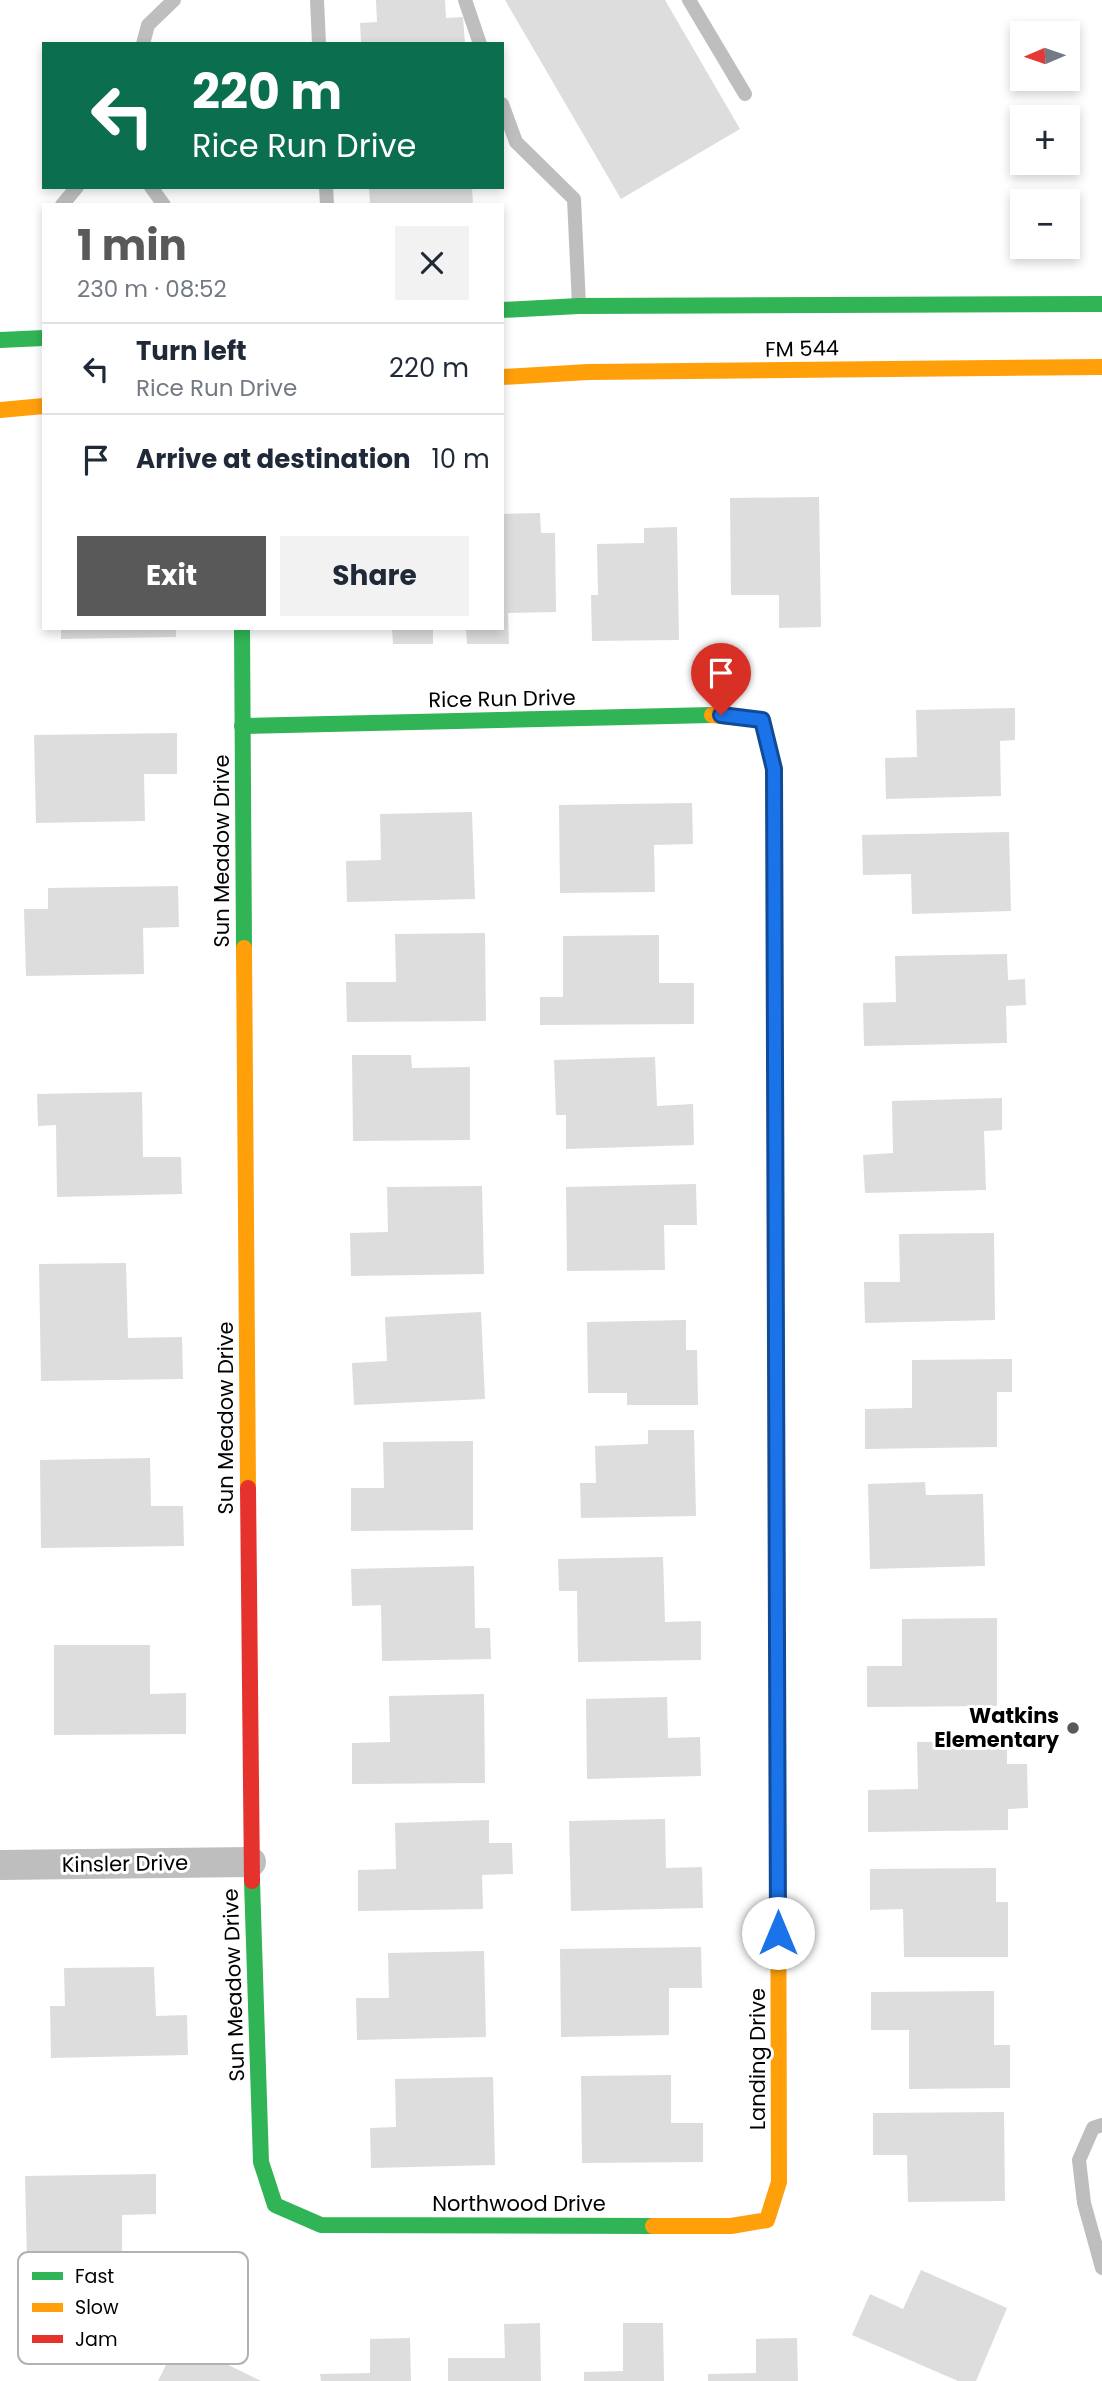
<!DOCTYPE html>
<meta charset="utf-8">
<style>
:root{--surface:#fff;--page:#f2f2f3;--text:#1f2937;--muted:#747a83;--line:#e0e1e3;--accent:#595959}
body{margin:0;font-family:Poppins,sans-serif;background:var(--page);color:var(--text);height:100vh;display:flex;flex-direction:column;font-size:26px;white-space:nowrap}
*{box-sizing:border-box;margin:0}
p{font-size:23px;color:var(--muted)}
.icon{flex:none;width:38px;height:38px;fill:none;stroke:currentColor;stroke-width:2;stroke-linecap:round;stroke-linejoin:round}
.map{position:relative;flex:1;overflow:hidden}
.side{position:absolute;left:42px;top:203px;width:462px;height:427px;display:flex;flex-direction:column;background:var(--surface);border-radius:0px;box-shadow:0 4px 10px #0003}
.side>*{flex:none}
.banner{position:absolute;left:42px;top:42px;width:462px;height:147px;border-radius:0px;box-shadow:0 4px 10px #0003;background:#0b6e4f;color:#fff;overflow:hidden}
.needle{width:46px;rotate:268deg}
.fabs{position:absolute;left:1010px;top:21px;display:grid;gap:14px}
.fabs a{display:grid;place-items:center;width:70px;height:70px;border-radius:0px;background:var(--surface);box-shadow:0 4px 10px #0003;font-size:35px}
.pin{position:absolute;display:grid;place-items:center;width:60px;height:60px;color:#fff;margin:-72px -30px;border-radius:50% 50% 50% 0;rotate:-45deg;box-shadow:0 0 7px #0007}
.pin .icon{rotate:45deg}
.me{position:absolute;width:77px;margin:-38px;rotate:0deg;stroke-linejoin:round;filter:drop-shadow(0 0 5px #0008)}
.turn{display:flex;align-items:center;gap:24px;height:147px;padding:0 35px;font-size:32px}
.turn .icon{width:91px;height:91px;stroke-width:2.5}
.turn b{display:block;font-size:49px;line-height:60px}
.round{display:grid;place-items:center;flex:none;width:74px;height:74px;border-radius:0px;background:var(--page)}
.overview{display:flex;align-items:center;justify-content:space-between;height:119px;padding:0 35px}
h1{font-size:42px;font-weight:700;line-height:52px;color:var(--accent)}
.action{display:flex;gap:14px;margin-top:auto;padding:14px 35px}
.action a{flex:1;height:80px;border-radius:0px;background:var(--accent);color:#fff;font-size:28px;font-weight:700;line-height:80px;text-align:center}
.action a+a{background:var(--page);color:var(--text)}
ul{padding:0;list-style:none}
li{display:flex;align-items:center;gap:21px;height:91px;padding:0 35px;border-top:2px solid var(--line)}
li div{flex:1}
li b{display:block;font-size:26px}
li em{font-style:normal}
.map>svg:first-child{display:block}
.building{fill:#ddd}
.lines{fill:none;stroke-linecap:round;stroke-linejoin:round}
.lane{stroke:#bebebe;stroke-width:14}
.street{stroke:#bebebe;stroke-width:30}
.fast{stroke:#30b455;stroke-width:16}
.slow{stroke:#ff9f0a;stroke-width:16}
.jam{stroke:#e5322d;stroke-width:16}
.route-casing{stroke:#114b97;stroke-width:18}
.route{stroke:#1a73e8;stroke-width:12}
.poi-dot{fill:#595959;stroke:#fff;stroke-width:2.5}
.labels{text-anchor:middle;stroke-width:6;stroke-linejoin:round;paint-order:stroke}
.street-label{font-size:21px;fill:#000;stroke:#fff}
.poi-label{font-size:21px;font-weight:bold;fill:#000;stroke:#fff;text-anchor:end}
.key{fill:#fff;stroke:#b2b2b2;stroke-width:2}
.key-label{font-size:19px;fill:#000}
</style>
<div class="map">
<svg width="1102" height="2381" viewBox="0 0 1102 2381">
<rect width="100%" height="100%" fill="#fff"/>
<!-- building -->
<g class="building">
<path d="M376,0H445L446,18L463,17L465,44H361L360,23L377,22Z"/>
<path d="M505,0H665L740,129L621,199Z"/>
<path d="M369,187H472L473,205H370Z"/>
<path d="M819,497L821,627L779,628V595H731L730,498Z"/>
<path d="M540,513L541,533H555L556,612L508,613L509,644H467L466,628H502V514Z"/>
<path d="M677,527L679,640L592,641L591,595H598L597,544L644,543V528Z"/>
<path d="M61,628H176V637L61,639Z"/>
<path d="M392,628H433V644H393Z"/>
<path d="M1015,708V740L1000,741L1001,796L886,799L885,758L917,757L916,710Z"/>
<path d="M177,733V774H144L145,821L36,823L34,735Z"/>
<path d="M692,803L693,844L654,845L655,892L560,893L559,805Z"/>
<path d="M472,812L475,899L347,902L346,861L381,860L380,814Z"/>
<path d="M1009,832L1011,911L912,914L911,874L863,875L862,835Z"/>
<path d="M178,886L179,927L143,928L144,974L26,976L24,909H48V888Z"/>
<path d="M485,933L486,1021L347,1022L346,982H396L395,934Z"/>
<path d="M659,935V983H694V1024L540,1025V997H563V936Z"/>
<path d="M1007,954L1008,980L1025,979L1026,1005L1006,1006L1007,1043L864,1046L863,1003L896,1002L895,956Z"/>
<path d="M352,1055H411L412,1068L470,1067V1140L353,1141Z"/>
<path d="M655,1057L657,1106L693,1104L694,1145L566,1149V1115H556L554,1060Z"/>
<path d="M142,1092L143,1157H181L182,1194L57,1197L56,1125L38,1126L37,1094Z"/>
<path d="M1002,1098V1130L984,1131L986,1190L865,1193L863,1155L893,1153L892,1101Z"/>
<path d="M696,1184L697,1225H664L665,1270L567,1271L566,1187Z"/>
<path d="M482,1186L484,1274L351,1276L350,1233L388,1232L387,1187Z"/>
<path d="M994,1233L995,1320L865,1323L864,1282H900L899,1234Z"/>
<path d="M126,1263L128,1338L182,1337L183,1379L41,1381L39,1264Z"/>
<path d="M481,1312L485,1399L354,1405L352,1363L387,1361L385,1317Z"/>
<path d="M686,1320V1350H697L698,1405H627V1393H588L587,1322Z"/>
<path d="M1012,1359V1392H997V1447L865,1449V1409L912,1408V1360Z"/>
<path d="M648,1430H694L696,1516L581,1518L580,1483H596L595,1446L648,1444Z"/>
<path d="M473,1441V1530L351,1531V1488H384L383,1442Z"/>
<path d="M150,1458L151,1506H183L184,1546L41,1548L40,1460Z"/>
<path d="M925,1482L926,1495L983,1494L985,1566L870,1569L868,1484Z"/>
<path d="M663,1557L665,1622L701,1621V1660L578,1662L577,1591H559L558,1559Z"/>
<path d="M474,1566L475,1628H490L491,1659L382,1661L381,1605L352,1606L351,1569Z"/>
<path d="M997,1618V1706L867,1707V1666H902V1619Z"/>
<path d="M54,1645H150V1694L186,1693V1734L54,1735Z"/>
<path d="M484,1694L485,1783L352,1784V1743L390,1742L389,1696Z"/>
<path d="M667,1697L668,1738L700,1737L701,1776L587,1779L586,1699Z"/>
<path d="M1007,1741V1764H1027L1028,1808L1008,1809V1830L868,1832V1790L918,1789L917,1742Z"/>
<path d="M665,1819L666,1868L702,1867L703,1908L571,1911L569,1821Z"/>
<path d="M489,1820V1843H512L513,1874L482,1875L483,1909L358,1911V1870L396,1869L395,1823Z"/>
<path d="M996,1868V1902H1008V1957H904L903,1909L870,1910V1869Z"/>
<path d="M701,1947L702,1988H669V2035L561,2037L560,1949Z"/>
<path d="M484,1951L486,2037L357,2040L356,1998H389L388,1953Z"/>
<path d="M154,1967L156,2016L187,2015L188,2055L51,2058L50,2006H65L64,1968Z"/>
<path d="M994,1991V2045H1010V2088L909,2089V2030H871V1992Z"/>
<path d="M671,2075V2123H703V2162L582,2163L581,2076Z"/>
<path d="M493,2077L495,2165L371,2168L370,2128L396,2127L395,2079Z"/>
<path d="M1004,2112L1005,2201L908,2202L907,2155H873V2113Z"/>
<path d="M156,2174V2214L122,2215V2262L27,2263L25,2176Z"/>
<path d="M921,2270L1007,2308L976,2381H958L852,2335L870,2294L903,2309Z"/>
<path d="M195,2306L233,2325L216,2359L261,2381H158Z"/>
<path d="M540,2323L541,2381H448V2358H505L504,2324Z"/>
<path d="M623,2323H663L664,2381H584V2372L623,2371Z"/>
<path d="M410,2338L411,2381H321L320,2374L370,2373V2339Z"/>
<path d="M797,2338L798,2381H708V2374L756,2373V2339Z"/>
</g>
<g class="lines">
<!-- lane -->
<g class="lane">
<path d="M317,0L319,44"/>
<path d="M465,0L480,44"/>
<path d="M689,0L745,94"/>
<path d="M143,44L148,25L174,0"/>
<path d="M502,104L516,142L574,199L579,305"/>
<path d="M151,187L164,205"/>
<path d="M326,187L327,205"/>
<path d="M62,205L77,187"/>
<path d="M1102,2125L1093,2128L1079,2160L1084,2203L1102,2268"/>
</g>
<!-- street -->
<path class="street" d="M0,1865L251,1862"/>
<!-- fast -->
<g class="fast">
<path d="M502,310L579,306L1102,304"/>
<path d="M0,340L44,338"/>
<path d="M242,628L244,948"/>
<path d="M242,726L712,715"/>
<path d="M775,1192L778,1792"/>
<path d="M252,1881L261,2162L275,2205L321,2225L653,2226"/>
</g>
<!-- slow -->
<g class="slow">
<path d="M502,377L588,372L1102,367"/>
<path d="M0,410L44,406"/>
<path d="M712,715L762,720L774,769L775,970"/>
<path d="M244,948L248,1488"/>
<path d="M653,2226H731L767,2220L779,2182L778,1792"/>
</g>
<!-- jam -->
<g class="jam">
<path d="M775,970V1192"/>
<path d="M248,1488L252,1881"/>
</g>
</g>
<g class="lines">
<!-- route casing -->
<g class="route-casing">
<path id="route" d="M721,715L762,720L774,769L778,1933"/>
</g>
<!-- route -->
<use href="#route" class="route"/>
</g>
<!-- markers -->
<circle class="poi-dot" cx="1073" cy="1728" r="7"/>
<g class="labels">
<!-- street labels -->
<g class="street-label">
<text transform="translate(802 349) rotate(-1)" y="7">FM 544</text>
<text transform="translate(502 699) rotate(-1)" y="7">Rice Run Drive</text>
<text transform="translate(222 851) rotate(-90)" y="7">Sun Meadow Drive</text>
<text transform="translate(226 1418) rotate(-90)" y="7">Sun Meadow Drive</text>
<text transform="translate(125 1864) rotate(-1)" y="7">Kinsler Drive</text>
<text transform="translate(234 1985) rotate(-92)" y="7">Sun Meadow Drive</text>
<text transform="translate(758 2059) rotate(-90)" y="7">Landing Drive</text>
<text x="519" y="2211">Northwood Drive</text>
</g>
<!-- poi labels -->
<g class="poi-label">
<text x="1059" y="1723">Watkins<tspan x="1059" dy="24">Elementary</tspan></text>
</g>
</g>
<!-- legend -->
<rect x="18" y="2252" width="230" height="112" rx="10" class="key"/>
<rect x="32" y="2272" width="31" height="8" fill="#30b455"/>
<rect x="32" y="2303" width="31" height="9" fill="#ff9f0a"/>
<rect x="32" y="2335" width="31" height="8" fill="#e5322d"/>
<g class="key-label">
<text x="75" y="2283">Fast</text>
<text x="75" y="2314">Slow</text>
<text x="75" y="2346">Jam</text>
</g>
</svg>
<div class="fabs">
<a><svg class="needle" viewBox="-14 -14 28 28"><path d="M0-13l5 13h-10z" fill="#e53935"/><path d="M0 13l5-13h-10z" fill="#747a83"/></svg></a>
<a>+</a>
<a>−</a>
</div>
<div class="pin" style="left:721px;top:715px;background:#d93025"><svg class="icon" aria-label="arrive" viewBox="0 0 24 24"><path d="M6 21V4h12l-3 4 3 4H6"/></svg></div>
<svg class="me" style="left:778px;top:1933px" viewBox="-20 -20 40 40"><circle r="19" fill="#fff"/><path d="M0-13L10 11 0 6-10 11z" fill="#1a73e8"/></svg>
<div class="banner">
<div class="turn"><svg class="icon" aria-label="left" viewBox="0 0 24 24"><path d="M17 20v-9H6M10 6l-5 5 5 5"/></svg><div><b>220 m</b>Rice Run Drive</div></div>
</div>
<section class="side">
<div class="overview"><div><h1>1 min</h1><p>230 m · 08:52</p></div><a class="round"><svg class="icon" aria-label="close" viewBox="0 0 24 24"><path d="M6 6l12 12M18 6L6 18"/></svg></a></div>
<ul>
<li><svg class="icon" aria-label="left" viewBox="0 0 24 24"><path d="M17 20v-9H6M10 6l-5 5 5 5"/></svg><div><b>Turn left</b><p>Rice Run Drive</p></div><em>220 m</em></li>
<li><svg class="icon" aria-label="arrive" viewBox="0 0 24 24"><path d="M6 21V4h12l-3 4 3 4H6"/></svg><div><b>Arrive at destination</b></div><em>10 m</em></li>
</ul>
<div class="action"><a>Exit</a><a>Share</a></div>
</section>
</div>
